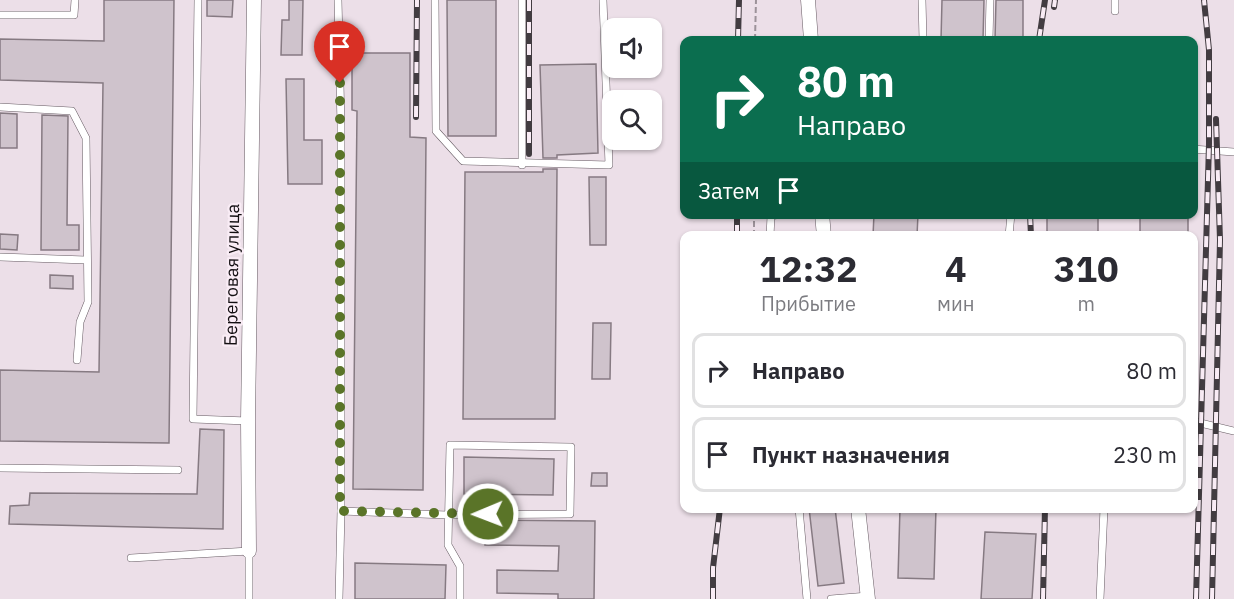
<!DOCTYPE html>
<html lang="ru">
<meta charset="utf-8">
<style>
:root{--surface:#fff;--page:#f2f2f3;--text:#2b2b33;--muted:#7c7c81;--line:#e1e1e2}
body{margin:0;font-family:"IBM Plex Sans",sans-serif;background:var(--page);color:var(--text);height:100vh;display:flex;flex-direction:column;font-size:22px;white-space:nowrap}
*{box-sizing:border-box;margin:0}
p{font-size:20px;color:var(--muted)}
.icon{flex:none;width:33px;height:33px;fill:none;stroke:currentColor;stroke-width:2;stroke-linecap:round;stroke-linejoin:round}
.map{position:relative;flex:1;overflow:hidden}
.drawer{position:absolute;left:680px;top:231px;width:518px;height:282px;display:flex;flex-direction:column;background:var(--surface);border-radius:12px;box-shadow:0 2px 4px #0004}
.drawer>*{flex:none}
.hud{position:absolute;left:680px;top:36px;width:518px;height:183px;border-radius:12px;box-shadow:0 2px 4px #0004;background:#0b6e4f;color:#fff;overflow:hidden}
.fabs{position:absolute;left:602px;top:18px;display:grid;gap:12px}
.fabs a{display:grid;place-items:center;width:60px;height:60px;border-radius:12px;background:var(--surface);box-shadow:0 2px 4px #0004;font-size:30px}
.pin{position:absolute;display:grid;place-items:center;width:51px;height:51px;color:#fff;margin:-62px -26px;border-radius:50% 50% 50% 0;rotate:-45deg;box-shadow:0 0 6px #0007}
.pin .icon{rotate:45deg}
.me{position:absolute;width:66px;margin:-33px;rotate:269deg;stroke-linejoin:round;filter:drop-shadow(0 0 4px #0008)}
.turn{display:flex;align-items:center;gap:21px;height:126px;padding:0 18px;font-size:27px}
.turn .icon{width:78px;height:78px;stroke-width:2.5}
.turn b{display:block;font-size:42px;line-height:51px}
.then{display:flex;align-items:center;height:57px;padding:0 18px;background:#0003;gap:12px;font-size:22px}
.eta{display:flex;justify-content:space-evenly;align-items:center;height:102px;text-align:center}
.eta b{font-size:36px;font-weight:800;line-height:42px}
ul{padding:0;list-style:none}
li{display:flex;align-items:center;gap:18px;height:75px;margin:0 12px 9px;padding:0 6px;border:3px solid var(--line);border-radius:12px}
li div{flex:1}
li b{display:block;font-size:22px}
li em{font-style:normal}
.map>svg:first-child{display:block}
.building{fill:#cfc3cc;stroke:#867a82;stroke-width:1.5}
.lines{fill:none;stroke-linecap:round;stroke-linejoin:round}
.service-casing{stroke:#665b63;stroke-width:8}
.minor-casing{stroke:#665b63;stroke-width:15}
.path{stroke:#9c9299;stroke-width:2;stroke-dasharray:6 3;stroke-linecap:butt}
.service{stroke:#fff;stroke-width:7}
.minor{stroke:#fff;stroke-width:14}
.rail-casing{stroke:#423c41;stroke-width:6}
.rail{stroke:#f9ecf5;stroke-width:4;stroke-dasharray:11;stroke-linecap:butt}
.route{stroke:#5a7428;stroke-width:10;stroke-dasharray:0 18}
.labels{text-anchor:middle;stroke-width:4.5;stroke-linejoin:round;paint-order:stroke}
.street-label{font-size:18px;fill:#130f12;stroke:#f9ecf5}
</style>
<div class="map">
<svg width="1234" height="599" viewBox="0 0 1234 599">
<rect width="100%" height="100%" fill="#ecdfe8"/>
<!-- building -->
<g class="building">
<path d="M104,0H174L169,443L0,441V370L99,372L103,83L0,80V39L104,41Z"/>
<path d="M207,0H233L232,17L207,16Z"/>
<path d="M289,0H303L302,55H281L282,20H289Z"/>
<path d="M447,0H496V136H448Z"/>
<path d="M942,0H984L983,40H941Z"/>
<path d="M996,0H1023V40H995Z"/>
<path d="M352,53H410V137L426,138L423,490L353,489L357,111L352,110Z"/>
<path d="M596,64L598,153L557,155V158H543L540,65Z"/>
<path d="M286,79H304V140H322V184H288Z"/>
<path d="M0,113L17,114V148H0Z"/>
<path d="M42,115L68,116L67,225H79V250H41Z"/>
<path d="M543,169H557L555,419H463L465,172H543Z"/>
<path d="M589,177H606V245H590Z"/>
<path d="M874,214H918L917,236H873Z"/>
<rect x="1047" y="214" width="51" height="22"/>
<rect x="1140" y="214" width="48" height="22"/>
<path d="M0,234L18,235L17,250L0,249Z"/>
<path d="M50,275L73,276V289L50,288Z"/>
<path d="M593,323H611L610,379H592Z"/>
<path d="M200,429L224,430L223,529L9,524L10,506L29,505L30,493L197,494Z"/>
<path d="M464,457L554,459L553,495L464,494Z"/>
<path d="M592,473H607V486H591Z"/>
<path d="M809,508H835L844,583L818,586Z"/>
<path d="M900,508H936L934,579L898,578Z"/>
<path d="M485,520L595,521L594,599H558V594L497,593V570L558,571L559,546L485,545Z"/>
<path d="M985,532L1036,534L1032,599H981Z"/>
<path d="M355,563L446,565L445,599H355Z"/>
</g>
<g class="lines">
<!-- service casing -->
<g class="service-casing">
<g id="service">
<path d="M198,0L193,419L248,421"/>
<path d="M338,0L341,125V511L447,515L570,514L571,447L450,445L448,545L460,566V599"/>
<path d="M435,0L436,131L463,161L609,165L603,0"/>
<path d="M922,0L923,40"/>
<path d="M1115,0V11"/>
<path d="M0,15H74L75,0"/>
<path d="M989,40L990,0"/>
<path d="M0,107L72,111L86,138L88,302L80,322L77,360"/>
<path d="M1192,149L1234,152"/>
<path d="M522,165V0"/>
<path d="M770,236L771,216L781,214"/>
<path d="M1009,236L1011,214"/>
<path d="M0,257L86,260"/>
<path d="M1192,421L1234,431"/>
<path d="M0,468L178,470"/>
<path d="M799,508L807,599"/>
<path d="M131,558L249,551V599"/>
<path d="M339,599L341,511"/>
<path d="M831,599L868,596"/>
<path d="M1100,599L1104,508"/>
</g>
</g>
<!-- minor casing -->
<g class="minor-casing">
<g id="minor">
<path d="M808,0L811,40"/>
<path d="M822,214L824,236"/>
<path d="M858,508L868,599"/>
<path d="M249,551L248,421L254,0"/>
</g>
</g>
<!-- path -->
<g class="path">
<path d="M755,40L756,0"/>
<path d="M754,236V214"/>
</g>
<!-- service -->
<use href="#service" class="service"/>
<!-- minor -->
<use href="#minor" class="minor"/>
<!-- rail casing -->
<g class="rail-casing">
<g id="rail">
<path d="M529,0V154"/>
<path d="M1054,7L1055,0"/>
<path d="M738,40L739,0"/>
<path d="M1039,40L1045,0"/>
<path d="M416,117L417,0"/>
<path d="M1030,214L1031,236"/>
<path d="M737,236V214"/>
<path d="M713,599V568L720,508"/>
<path d="M1043,599L1045,508"/>
<path d="M1196,599L1209,144V50L1204,0"/>
<path d="M1212,599L1220,240L1216,119"/>
</g>
</g>
<!-- rail -->
<use href="#rail" class="rail"/>
</g>
<g class="lines">
<!-- route -->
<path class="route" d="M340,83V511L488,514"/>
</g>
<g class="labels">
<!-- street labels -->
<g class="street-label">
<text transform="translate(232 275) rotate(-89)" y="6">Береговая улица</text>
</g>
</g>
</svg>
<div class="fabs">
<a><svg class="icon" aria-label="sound" viewBox="0 0 24 24"><path d="M4 9h4l5-4v14l-5-4H4zM17 9q2 3 0 6"/></svg></a>
<a><svg class="icon" aria-label="search" viewBox="0 0 24 24"><circle cx="10" cy="10" r="6"/><path d="M15 15l6 6"/></svg></a>
</div>
<div class="pin" style="left:340px;top:83px;background:#d93025"><svg class="icon" aria-label="arrive" viewBox="0 0 24 24"><path d="M6 21V4h12l-3 4 3 4H6"/></svg></div>
<svg class="me" style="left:488px;top:514px" viewBox="-20 -20 40 40"><circle r="17" fill="#5a7428" stroke="#fff" stroke-width="3"/><path d="M0-11L8 9 0 5-8 9z" fill="#fff"/></svg>
<div class="hud">
<div class="turn"><svg class="icon" aria-label="right" viewBox="0 0 24 24"><path d="M7 20v-9h11M14 6l5 5-5 5"/></svg><div><b>80 m</b>Направо</div></div>
<div class="then">Затем<svg class="icon" aria-label="arrive" viewBox="0 0 24 24"><path d="M6 21V4h12l-3 4 3 4H6"/></svg></div>
</div>
<section class="drawer">
<div class="eta">
<div><b>12:32</b><p>Прибытие</p></div>
<div><b>4</b><p>мин</p></div>
<div><b>310</b><p>m</p></div>
</div>
<ul>
<li><svg class="icon" aria-label="right" viewBox="0 0 24 24"><path d="M7 20v-9h11M14 6l5 5-5 5"/></svg><div><b>Направо</b></div><em>80 m</em></li>
<li><svg class="icon" aria-label="arrive" viewBox="0 0 24 24"><path d="M6 21V4h12l-3 4 3 4H6"/></svg><div><b>Пункт назначения</b></div><em>230 m</em></li>
</ul>
</section>
</div>
